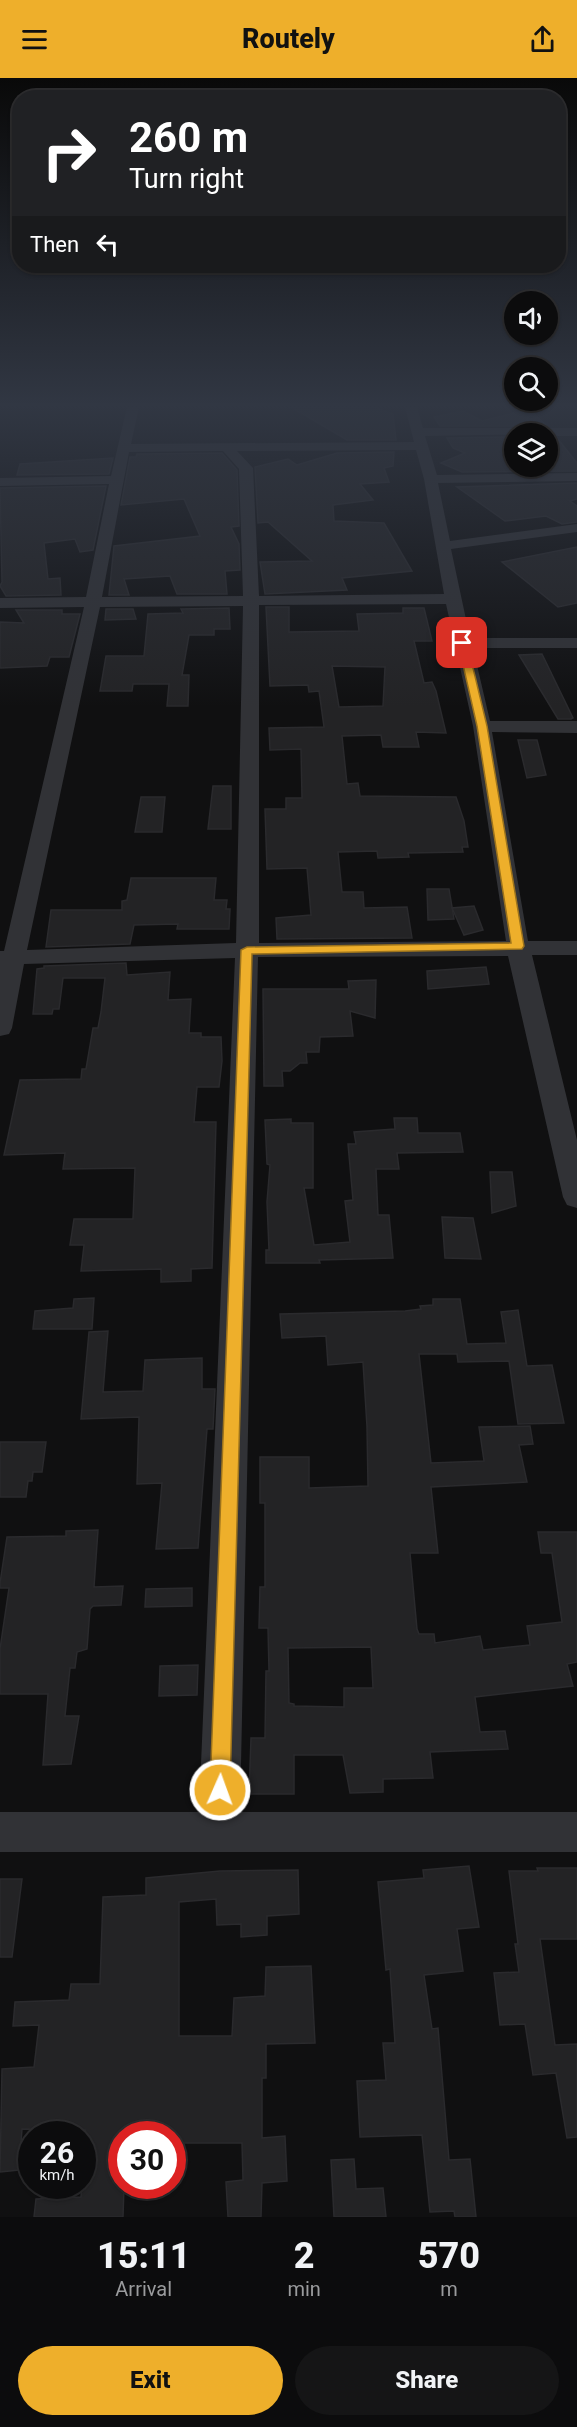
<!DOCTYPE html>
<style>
:root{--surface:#0c0c0d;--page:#151516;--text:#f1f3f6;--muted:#9a9b9d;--line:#2c2c2e;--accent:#eeaf2b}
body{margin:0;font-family:Roboto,sans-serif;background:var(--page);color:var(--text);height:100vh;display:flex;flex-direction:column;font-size:22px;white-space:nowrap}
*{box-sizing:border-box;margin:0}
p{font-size:20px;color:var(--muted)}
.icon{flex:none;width:33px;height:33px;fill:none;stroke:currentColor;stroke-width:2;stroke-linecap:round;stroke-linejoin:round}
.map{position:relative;height:2139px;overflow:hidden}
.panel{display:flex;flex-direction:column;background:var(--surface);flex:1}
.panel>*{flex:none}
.banner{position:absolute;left:12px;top:12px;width:554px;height:183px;border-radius:24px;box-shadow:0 2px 4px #0004,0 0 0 2px var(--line);background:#202124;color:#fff;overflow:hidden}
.tools{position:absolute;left:504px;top:213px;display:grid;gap:12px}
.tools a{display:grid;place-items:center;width:54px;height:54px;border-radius:50%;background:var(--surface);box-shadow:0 2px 4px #0004,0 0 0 2px var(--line);font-size:30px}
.speed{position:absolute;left:18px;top:2043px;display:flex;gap:12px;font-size:30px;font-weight:700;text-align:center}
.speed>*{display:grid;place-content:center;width:78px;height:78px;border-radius:50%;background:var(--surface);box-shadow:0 2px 4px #0004,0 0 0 2px var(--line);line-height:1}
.speed small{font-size:15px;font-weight:400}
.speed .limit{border:9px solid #d22;background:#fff;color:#111}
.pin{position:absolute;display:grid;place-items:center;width:51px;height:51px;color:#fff;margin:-26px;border-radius:12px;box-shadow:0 3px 9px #0006}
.me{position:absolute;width:66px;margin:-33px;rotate:2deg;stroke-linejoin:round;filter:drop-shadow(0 0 4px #0008)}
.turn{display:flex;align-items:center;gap:21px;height:126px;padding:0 18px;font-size:27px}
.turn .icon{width:78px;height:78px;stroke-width:2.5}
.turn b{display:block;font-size:42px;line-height:51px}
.then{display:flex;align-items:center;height:57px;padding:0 18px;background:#0003;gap:12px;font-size:22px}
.eta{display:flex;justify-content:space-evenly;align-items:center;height:102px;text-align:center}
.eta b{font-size:36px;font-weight:800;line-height:42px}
.action{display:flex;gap:12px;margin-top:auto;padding:12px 18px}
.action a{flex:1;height:69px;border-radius:36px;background:var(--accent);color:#111;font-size:24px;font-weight:800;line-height:69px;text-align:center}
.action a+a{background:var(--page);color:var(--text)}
header{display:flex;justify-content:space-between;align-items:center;height:78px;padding:0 18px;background:var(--accent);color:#111;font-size:27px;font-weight:800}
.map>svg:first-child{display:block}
.building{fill:#232325;stroke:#2a2a2d;stroke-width:1.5;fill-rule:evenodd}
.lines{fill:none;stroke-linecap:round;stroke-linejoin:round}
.minor{fill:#313236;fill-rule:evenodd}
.route{fill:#eeaf2b;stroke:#9b721c;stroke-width:1.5}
</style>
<header><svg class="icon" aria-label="menu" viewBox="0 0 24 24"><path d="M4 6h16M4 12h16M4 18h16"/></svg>Routely<svg class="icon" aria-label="share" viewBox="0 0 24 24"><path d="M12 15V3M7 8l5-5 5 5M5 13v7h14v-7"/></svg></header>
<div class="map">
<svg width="577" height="2139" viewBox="0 0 577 2139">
<rect width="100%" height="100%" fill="#101011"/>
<!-- building -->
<g class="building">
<path d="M291,329H374L393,336L396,362H347Z"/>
<path d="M526,332L533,335L547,348H440L434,339L463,333L482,343Z"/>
<path d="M514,359V388H548V360H557L577,385V393L462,394L441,385L465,375L453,370L447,360Z"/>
<path d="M394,374L393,388L384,390L389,404L360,406L373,422L333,427L334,443L384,445L412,493L342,500L347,512L265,516L260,484L312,483L268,444L258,445L255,389L288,381L297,387L337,375Z"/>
<path d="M222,375L237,392L239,448L231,449L239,466L240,492L225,493L227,516H177L170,498L124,501L129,517H109L114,468L200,458L184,421L121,427L130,379H136L137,376Z"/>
<path d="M113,380L109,396L17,397L20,386Z"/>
<path d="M577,405V421L570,423L577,428V444L562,446L546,438L505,443L457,409Z"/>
<path d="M106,408L93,472L80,474L75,461L44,465L48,501L60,500L61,517L6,518L0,508L2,504L0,410Z"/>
<path d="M577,469V525L558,529L502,484Z"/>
<path d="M266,529H289V554L359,553L357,536L403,535V530H424L432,563H414L424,605L432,604L436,613L446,655L416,654L419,669H383L381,657L342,658L347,706L358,705L360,718L456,719L464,743L468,769H462L463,774L408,775L409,779L378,780L377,773L338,774L342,814H363L364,830L407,829L412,860L277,861L276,840L311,837L307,790L267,791L265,731H286V720H302L301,671L270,672L269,650L324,649L319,613L309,614L308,607L270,608ZM332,588L385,589L383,628L339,629Z"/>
<path d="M229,530L230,551H214V557H189L182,597H189L188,628H167L169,606H133L132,613H100L106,578H144L148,536L183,535L181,531Z"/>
<path d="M106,531H133L136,541L105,542Z"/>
<path d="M16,532H62V536H80L69,579H50L47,588L0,590V544L24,545Z"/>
<path d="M542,576L573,640L571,641H558L519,577Z"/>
<path d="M518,662H537L546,697L527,700Z"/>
<path d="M213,708H231V751H208Z"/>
<path d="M141,719H165L162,754H135Z"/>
<path d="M131,800H216L214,822H227L226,831H230L229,851H177L178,846L134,847L130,866L46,869L51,832H122V823L127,822Z"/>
<path d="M427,811H449L454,841L428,842Z"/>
<path d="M474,828L483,852L464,857L452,830Z"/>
<path d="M126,885L127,897L170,894L168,922L191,921L189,955H201V959H221L222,983L219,1009H197L194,1044H216L212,1190L191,1191V1203L161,1204V1191L81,1193L84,1167H70L74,1141H133L135,1090L63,1091L65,1075L4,1077L20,1002L81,1001L82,991H86L93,950H98L101,934L105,900H63L59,931H53L52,936H33L37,891L44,890V888Z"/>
<path d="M486,889L489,906L428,911L427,893Z"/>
<path d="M376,902L375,940L350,933L353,958L320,959L319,974H306L307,985H300L290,993H282L283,1008H264L263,911H349L348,903Z"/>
<path d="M394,1040H417L418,1055H460L463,1074L397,1075L399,1091H376L378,1137H389L393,1180L319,1182L320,1185H266V1172H269L267,1124L270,1087L267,1086L265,1042L291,1041V1045H313V1110H304L314,1167L350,1164L345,1123L353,1122L348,1066H356L354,1054L395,1051Z"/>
<path d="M490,1094H512L516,1128L492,1135Z"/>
<path d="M442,1139L473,1140L481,1181L445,1180Z"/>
<path d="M94,1220L92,1251H33L35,1233L73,1230L74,1221Z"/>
<path d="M433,1221H460L467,1266L506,1265L501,1234L518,1232L527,1288L552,1287L564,1345L518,1346L509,1283L458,1284L457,1276H419L431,1385L484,1383L479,1349L530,1348L533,1366L519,1367L527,1404L431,1409L438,1475H410L417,1551L419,1556H434L435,1565L480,1558L483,1572L530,1567L527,1548L562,1544L552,1475H541L538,1454H577V1584L567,1586L573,1608L475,1619L480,1654L505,1653L508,1671L430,1674L433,1700L383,1701V1714L350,1715L343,1677H294V1716H249L251,1660H265L266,1593H269L268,1550H259L260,1509H265V1425H260V1379H309V1410L368,1408L367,1349L363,1284L328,1287L326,1258L282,1260L280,1236L405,1233L421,1231L420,1228L433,1227ZM371,1569L373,1610H344V1629L294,1628V1626L289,1625L288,1570Z"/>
<path d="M108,1253L103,1314L143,1313L145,1282L202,1280V1311H215L213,1351H207L198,1470L156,1471L162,1405L137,1406L139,1339L81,1341L89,1254Z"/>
<path d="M0,1364H46L42,1394H33L32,1403H28L26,1419H0Z"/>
<path d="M98,1452L94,1509L123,1508L121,1527L93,1528L90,1531L87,1571L77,1574L75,1590H70L65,1638H79L71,1686L43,1687L48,1616H0V1571L9,1510H0V1505L7,1459L66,1458V1453Z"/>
<path d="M192,1510V1528L145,1529L146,1511Z"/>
<path d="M198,1587L197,1617L159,1618L160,1588Z"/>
<path d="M469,1788L479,1849L457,1851L463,1893L424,1897L432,1951L438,1950L449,2082L470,2081L476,2139H455L454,2133L430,2134L422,2057L360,2059L357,2003L386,2002L383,1965H395L390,1891L386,1892L378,1804L424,1800L423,1792Z"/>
<path d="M537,1790H577V1861H540L555,1967L577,1966V2059L567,2060L556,1995L533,1997L525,1946L500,1947L494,1895L519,1894L515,1866H518L509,1793H538Z"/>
<path d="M298,1792L299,1836L267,1838V1857L241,1859V1846L217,1847L216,1821L179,1824V1958H232L234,1920L265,1918L266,1889L311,1888L315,1965L266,1966V2000H262V2060L285,2058L287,2103L262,2105L261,2139H228L226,2104L243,2102L242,2065H172V2056H122V2108H124L123,2139H34L36,2121L81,2119L85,2052L22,2051L19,2092L0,2094L2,1991L34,1989L39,1947L13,1948L15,1924L69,1922L71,1906H100L103,1819L146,1817V1800L220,1793Z"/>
<path d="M0,1801H22L12,1879H0Z"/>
<path d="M354,2081L356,2111L383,2110L386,2139H334L331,2082Z"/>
</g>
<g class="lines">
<!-- minor -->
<path class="minor" d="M127,329H139L131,366L414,364L405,329H417L423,350H577V358H548V356L425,358L437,397L577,395V403L438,405L450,463L577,446V454L451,471L470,560H577V570H473L490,643H577V655L492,654L528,863H577V877H532L577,1062V1130L567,1127L563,1119L508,878L258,879L240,1734H577V1774H0V1734H199L235,880L24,886L12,950L9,956L0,958V873H4L84,529L0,530V520L86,519L109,406L0,408V400L111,398ZM416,372L424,401L444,516L259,518L253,390L237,373ZM223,373L239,391L243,518L102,519L129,374ZM446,526L473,648L506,863L259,865V527ZM243,528L236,865L27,872L100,529Z"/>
</g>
<!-- sky -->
<linearGradient id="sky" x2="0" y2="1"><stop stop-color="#090909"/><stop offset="0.52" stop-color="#313743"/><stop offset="1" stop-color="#313743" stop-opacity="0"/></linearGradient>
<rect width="577" height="629" fill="url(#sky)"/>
<!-- route -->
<path class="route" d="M462,563L467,565L487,648L524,868L522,871L252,876L230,1712L228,1720L220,1723L213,1720L210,1712L241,872L247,869L511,865L477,648L458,565Z"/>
</svg>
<div class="tools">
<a><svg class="icon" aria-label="sound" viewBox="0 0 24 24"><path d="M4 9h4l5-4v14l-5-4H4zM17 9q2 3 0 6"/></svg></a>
<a><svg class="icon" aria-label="search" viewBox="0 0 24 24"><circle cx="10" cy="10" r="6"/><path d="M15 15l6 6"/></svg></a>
<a><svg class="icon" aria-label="layers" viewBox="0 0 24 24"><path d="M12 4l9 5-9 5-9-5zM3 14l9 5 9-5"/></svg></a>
</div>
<div class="speed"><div>26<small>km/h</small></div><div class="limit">30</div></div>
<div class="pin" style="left:462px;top:565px;background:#d93025"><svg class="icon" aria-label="arrive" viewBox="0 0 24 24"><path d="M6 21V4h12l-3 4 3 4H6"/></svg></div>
<svg class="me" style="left:220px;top:1712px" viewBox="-20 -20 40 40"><circle r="17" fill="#eeaf2b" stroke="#fff" stroke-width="3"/><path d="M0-11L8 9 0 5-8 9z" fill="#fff"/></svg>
<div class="banner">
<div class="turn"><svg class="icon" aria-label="right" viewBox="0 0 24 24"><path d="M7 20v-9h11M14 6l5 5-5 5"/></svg><div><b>260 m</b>Turn right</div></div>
<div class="then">Then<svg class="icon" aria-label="left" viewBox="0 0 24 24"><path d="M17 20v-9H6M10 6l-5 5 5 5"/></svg></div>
</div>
</div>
<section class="panel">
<div class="eta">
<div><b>15:11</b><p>Arrival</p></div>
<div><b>2</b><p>min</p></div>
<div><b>570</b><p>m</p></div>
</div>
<div class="action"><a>Exit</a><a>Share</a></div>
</section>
